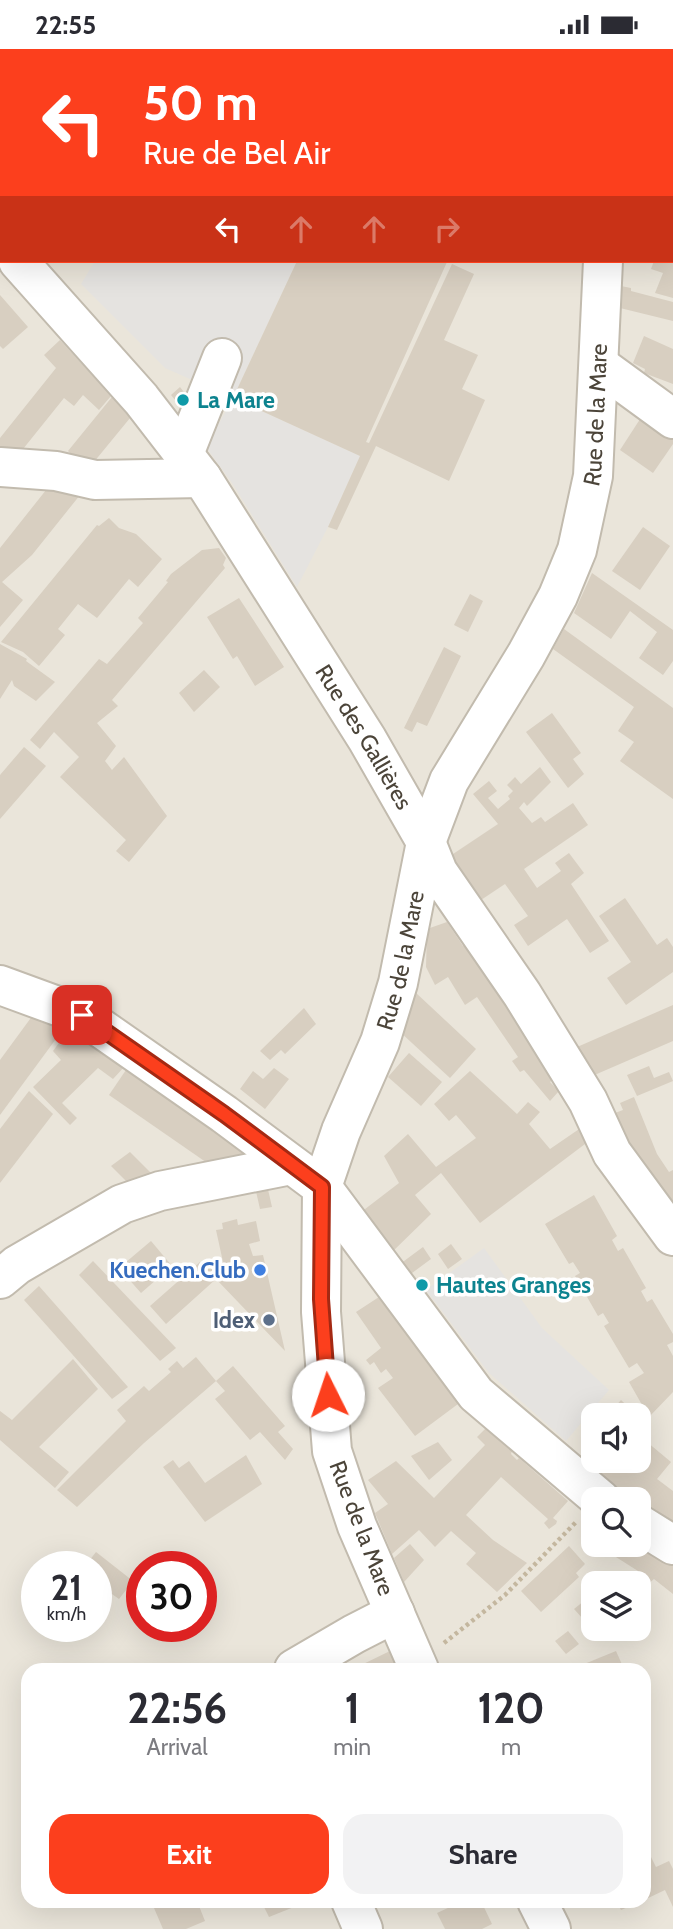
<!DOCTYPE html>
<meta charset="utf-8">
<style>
:root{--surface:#fff;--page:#f2f2f3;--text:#2b2b33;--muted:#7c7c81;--accent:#fc3f1d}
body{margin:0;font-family:Cabin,sans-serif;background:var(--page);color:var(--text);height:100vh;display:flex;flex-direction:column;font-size:26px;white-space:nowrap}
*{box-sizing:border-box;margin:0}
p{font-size:23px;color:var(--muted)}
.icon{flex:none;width:38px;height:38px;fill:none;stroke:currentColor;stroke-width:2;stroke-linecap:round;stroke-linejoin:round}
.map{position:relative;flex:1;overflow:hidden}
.details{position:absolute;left:21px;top:1614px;width:630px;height:245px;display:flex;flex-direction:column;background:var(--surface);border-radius:21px;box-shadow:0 7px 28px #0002}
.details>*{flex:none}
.hud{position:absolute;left:0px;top:0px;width:674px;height:214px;box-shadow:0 7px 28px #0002;background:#fc3f1d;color:#fff;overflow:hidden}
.tools{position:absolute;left:581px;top:1354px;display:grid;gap:14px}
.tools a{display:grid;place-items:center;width:70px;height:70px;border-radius:14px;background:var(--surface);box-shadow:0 7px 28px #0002;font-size:35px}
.speed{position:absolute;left:21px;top:1502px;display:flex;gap:14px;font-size:35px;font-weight:700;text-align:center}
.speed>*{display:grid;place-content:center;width:91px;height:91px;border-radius:50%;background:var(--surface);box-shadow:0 7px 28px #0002;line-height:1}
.speed small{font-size:18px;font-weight:400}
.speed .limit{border:10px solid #d22;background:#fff;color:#111}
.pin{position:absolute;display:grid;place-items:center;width:60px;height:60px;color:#fff;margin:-30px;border-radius:14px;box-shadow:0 4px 10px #0006}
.me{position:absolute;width:77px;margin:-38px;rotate:356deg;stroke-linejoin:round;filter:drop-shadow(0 0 5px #0008)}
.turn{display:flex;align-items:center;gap:24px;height:147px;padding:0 28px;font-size:32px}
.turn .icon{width:91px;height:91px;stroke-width:2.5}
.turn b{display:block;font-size:49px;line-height:60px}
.lanes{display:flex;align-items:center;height:66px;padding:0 28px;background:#0003;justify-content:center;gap:35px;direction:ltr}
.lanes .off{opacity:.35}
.eta{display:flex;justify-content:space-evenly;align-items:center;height:119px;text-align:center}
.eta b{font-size:42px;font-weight:700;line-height:49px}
.action{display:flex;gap:14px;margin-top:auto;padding:14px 28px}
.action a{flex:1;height:80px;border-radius:21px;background:var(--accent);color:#fff;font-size:28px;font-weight:700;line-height:80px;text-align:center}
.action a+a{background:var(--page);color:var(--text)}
.status{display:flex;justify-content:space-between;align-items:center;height:49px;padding:0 35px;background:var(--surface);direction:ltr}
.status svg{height:19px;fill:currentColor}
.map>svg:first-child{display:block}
.residential{fill:#eae5da;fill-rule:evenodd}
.parking{fill:#e5e3e0}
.building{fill:#d8cfc1}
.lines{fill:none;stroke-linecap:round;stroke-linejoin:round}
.minor-casing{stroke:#c2bbae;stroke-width:42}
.path{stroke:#c4b79f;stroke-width:4.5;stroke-dasharray:3.5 3.5;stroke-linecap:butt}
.minor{stroke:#fff;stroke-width:38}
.route-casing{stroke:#a42913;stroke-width:18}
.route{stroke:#fc3f1d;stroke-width:12}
.culture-dot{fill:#0f9aa8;stroke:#fff;stroke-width:2.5}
.shop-dot{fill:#3f7fe0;stroke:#fff;stroke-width:2.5}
.service-dot{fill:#5c6f8a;stroke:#fff;stroke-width:2.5}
.labels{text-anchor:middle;stroke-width:7;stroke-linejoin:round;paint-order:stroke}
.culture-label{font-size:23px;font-weight:bold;fill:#0d838f;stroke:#fff;text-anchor:start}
.street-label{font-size:23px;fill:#4b4439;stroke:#fff}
.shop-label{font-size:23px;font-weight:bold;fill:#366cbe;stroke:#fff;text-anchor:end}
.service-label{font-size:23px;font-weight:bold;fill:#4e5e75;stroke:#fff;text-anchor:end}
</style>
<div class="status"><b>22:55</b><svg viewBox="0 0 49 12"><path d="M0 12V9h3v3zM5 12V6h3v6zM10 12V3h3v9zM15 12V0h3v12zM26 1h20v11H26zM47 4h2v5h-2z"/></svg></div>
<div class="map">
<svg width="673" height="1880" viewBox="0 0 673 1880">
<rect width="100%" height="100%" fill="#f6f3ec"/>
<!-- residential -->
<path class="residential" d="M0,0H673V1880H0ZM2,2H672V212H2ZM593,1367H639V1412H593ZM593,1451H639V1496H593ZM37,1517H96V1577H37ZM142,1517H201V1577H142ZM593,1535H639V1580H593ZM28,1620H644V1852H28Z"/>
<!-- parking -->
<g class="parking">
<path d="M95,212H297L233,349L360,407L328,478L297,538L232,434L206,398L233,349L165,319L81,235Z"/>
<path d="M484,1199L542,1279L609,1341L566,1392L489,1324L426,1241Z"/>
</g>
<!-- building -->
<g class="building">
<path d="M297,212L447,213L366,393L369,394L452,215L474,225L444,291L478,306L462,340L485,351L449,432L376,397L337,481L328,478L360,407L233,349Z"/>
<path d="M654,212H673V249L655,244L663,224L651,220Z"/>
<path d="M621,237L631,239V242L673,253V272L620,259Z"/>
<path d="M0,246L28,278L3,300L0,297Z"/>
<path d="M644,287L673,300V335L644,324L645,320L633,314Z"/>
<path d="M60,291L111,347L99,361L83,346L74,357L64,349L19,405L0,403V389L56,319L44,306Z"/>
<path d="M180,338L194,356L185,363L171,346Z"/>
<path d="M112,348L130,369L89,419L69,410L70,404L68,402Z"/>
<path d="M644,364L673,385V395L653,424L620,401Z"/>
<path d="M54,431L84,441L32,506L2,533L23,551L0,578V499Z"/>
<path d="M109,469L119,479L136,485L162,510L138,538L129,530L97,569L78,555L58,580L65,586L39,617L23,603L1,593L97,476L99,477Z"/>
<path d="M643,478L670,497L640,541L612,522Z"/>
<path d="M219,499L226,509L223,516L225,519L112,651L118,657L97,674L116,697L105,712L112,721L124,708L167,767L129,813L116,802L126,791L60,728L79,708L54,683L40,700L30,691L99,610L107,615L143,574L138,569L168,533L166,532L171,525L202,501Z"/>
<path d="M592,524L673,581V612L663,626L639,609L657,583L630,562L611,590L574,564Z"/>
<path d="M470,545L483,552L468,583L454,576Z"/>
<path d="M239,549L284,618L255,637L237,607L233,610L207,568Z"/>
<path d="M564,580L673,659V750L620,712L634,693L618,682L634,658L553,600Z"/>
<path d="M0,595L27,610L26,612L55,633L36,652L14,637L12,631L0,650Z"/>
<path d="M444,598L461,607L427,677L417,673L412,683L404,679Z"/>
<path d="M204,621L220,638L194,663L179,644Z"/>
<path d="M552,664L581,704L573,710L584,725L568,739L526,683Z"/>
<path d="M24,698L46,717L0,770V726Z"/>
<path d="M540,718L551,733L527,757L524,753L519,759L532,774L541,768L545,773L573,754L588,776L524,820L537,839L561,822L555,814L569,804L584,824L571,835L609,892L590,904L567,870L528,897L514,876L528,867L505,835L472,857L444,811L498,775L473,745L489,732L497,742L488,749L498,760L510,750L508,747L513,742L507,736L515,728L521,735Z"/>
<path d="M625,849L657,896L667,889L673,898V923L626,956L607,929L631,913L599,867Z"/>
<path d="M447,873L463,897L470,892L560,1025L550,1033L559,1042L550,1052L524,1021L520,1023L512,1012L518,1008L477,948L465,956L448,928L435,936L426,918L427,880Z"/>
<path d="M415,943L476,1000L450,1029L399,982Z"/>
<path d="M673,956V992L583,1031L568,1002Z"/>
<path d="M304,959L316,975L285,1005L281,1001L270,1011L260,1002Z"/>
<path d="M33,966L64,979L0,1066V1011Z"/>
<path d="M67,983L80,993L84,987L125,1017L113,1030L98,1019L62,1054L77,1069L70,1076L33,1038L61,1011L53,1002Z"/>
<path d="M409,1004L442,1033L421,1057L388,1028Z"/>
<path d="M649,1017L654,1029L669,1023L673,1032L637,1047L627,1026Z"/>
<path d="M128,1018L252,1104L213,1118L109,1046Z"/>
<path d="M274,1019L289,1030L265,1060L240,1040L253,1022L263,1030Z"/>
<path d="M470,1022L517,1065L528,1053L540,1063L529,1075L550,1100L585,1076L593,1089L480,1174L441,1124L415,1146L431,1165L388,1207L356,1167L399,1134L384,1107L408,1085L436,1118L476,1089L456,1066L449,1072L434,1055Z"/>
<path d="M29,1042L53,1065L0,1134V1080Z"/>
<path d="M634,1048L657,1105L669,1123L673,1121V1159L648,1139L615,1064L623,1061L620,1054Z"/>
<path d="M130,1103L155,1128L127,1133L111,1117Z"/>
<path d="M267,1136L272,1158L260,1160L255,1138Z"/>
<path d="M594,1146L617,1187L612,1191L618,1202L623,1199L646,1239L641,1242L647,1253L652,1250L673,1285V1293L667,1296L673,1307V1343L649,1368L629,1333L644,1324L637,1314L629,1319L604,1277L609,1274L603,1264L598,1267L575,1227L580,1224L573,1213L569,1215L545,1175Z"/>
<path d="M237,1170L238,1176L256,1172L260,1192L249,1195L253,1207L263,1206L285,1302L216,1230L166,1275L150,1257L200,1213L202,1216L223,1213L216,1181L223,1180L222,1174Z"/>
<path d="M151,1192L172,1217L141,1244L119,1219Z"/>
<path d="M451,1195L462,1210L448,1220L438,1205Z"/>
<path d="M423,1198L431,1210L408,1227L400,1215Z"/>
<path d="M93,1212L176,1299L160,1312L79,1226Z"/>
<path d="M39,1237L128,1338L112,1350L24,1251Z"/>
<path d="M379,1248L458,1355L415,1387L378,1339L393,1329L386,1320L381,1324L374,1313L370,1316L366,1311L381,1299L356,1263Z"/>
<path d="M196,1308L216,1332L144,1394L77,1458L57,1441L126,1372L117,1361L144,1337L149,1342L171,1323L168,1320L177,1312L183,1319Z"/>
<path d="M73,1310L98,1340L39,1398L69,1423L55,1439L0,1391V1362L12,1371Z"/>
<path d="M233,1317L285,1377L278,1383L293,1400L285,1411L260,1383L250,1391L215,1350L225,1342L216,1332Z"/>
<path d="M621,1351L638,1367H607Z"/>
<path d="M486,1379L512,1402L511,1405L517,1411L519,1409L568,1452L553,1469L557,1472L556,1475L549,1480L544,1474L548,1470L501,1428L466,1466L493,1491L527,1514L497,1543L466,1515L476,1504L451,1482L435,1498L419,1481L392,1505L375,1464L388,1455L368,1431L396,1412L434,1449L485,1396L477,1388Z"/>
<path d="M438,1393L452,1411L429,1431L411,1407Z"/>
<path d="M647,1393L671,1413L657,1430L673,1442V1484L659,1467L644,1455L639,1461V1451H623L591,1430L607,1412H622L627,1416L630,1412H639V1403Z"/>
<path d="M246,1406L262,1435L205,1473L163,1418L173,1411L179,1419L189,1412L205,1434Z"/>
<path d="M410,1495L424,1511L404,1533L394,1509Z"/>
<path d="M597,1496H639L673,1511V1545L654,1530L639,1543V1535H634L629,1530L638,1522Z"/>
<path d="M569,1497L585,1515L576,1524L579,1528L541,1563L521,1542Z"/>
<path d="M96,1503L133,1532L119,1550L102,1538L96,1545V1517H85Z"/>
<path d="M589,1548L593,1550V1581L574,1560Z"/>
<path d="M568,1582L579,1595L566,1605L555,1592Z"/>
<path d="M390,1602L399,1620H353Z"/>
<path d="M616,1602L624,1620H572Z"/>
<path d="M644,1794L656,1818L669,1812L673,1820V1858L665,1841L644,1851Z"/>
<path d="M151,1852H197L205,1872L186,1880H163Z"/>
<path d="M261,1852H309L269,1868Z"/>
<path d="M463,1852H481L492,1875L482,1880H445L437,1864Z"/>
<path d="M616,1852H642L621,1861Z"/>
</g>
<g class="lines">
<!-- minor casing -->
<g class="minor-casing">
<g id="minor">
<path d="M614,2V0"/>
<path id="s1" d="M18,212L141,350L202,429L367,690L426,793L438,823L522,945L588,1052L612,1104L673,1187"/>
<path d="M599,316L673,370"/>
<path d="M184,405L222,309"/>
<path d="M0,418L56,422L95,431L202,429"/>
<path d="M0,936L82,966L224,1065L322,1138L476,1345L601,1451"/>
<path d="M0,1230L17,1216L122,1155L160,1142L291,1116"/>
<path d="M639,1475L673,1496"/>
<path d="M294,1620L354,1585L395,1564"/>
<path id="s2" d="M419,1620L357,1477L332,1402L321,1263L322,1138L341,1082L380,993L398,934L426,793L449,732L526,606L558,547L577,501L593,427L603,212"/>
<path d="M351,1852L363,1880"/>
<path d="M537,1852L551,1880"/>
</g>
</g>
<!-- path -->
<path class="path" d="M444,1594L505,1546L577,1472"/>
<!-- minor -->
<use href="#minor" class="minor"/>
</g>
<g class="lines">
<!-- route casing -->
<g class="route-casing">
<path id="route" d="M82,966L224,1065L322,1138L321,1250L328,1346"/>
</g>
<!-- route -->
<use href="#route" class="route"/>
</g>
<!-- markers -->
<g class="culture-dot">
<circle cx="183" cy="351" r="7"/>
<circle cx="422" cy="1236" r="7"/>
</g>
<circle class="shop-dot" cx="260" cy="1221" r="7"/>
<circle class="service-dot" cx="269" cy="1271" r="7"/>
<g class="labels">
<!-- culture labels -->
<g class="culture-label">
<text x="197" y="359">La Mare</text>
<text x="436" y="1244">Hautes Granges</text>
</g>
<!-- street labels -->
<g class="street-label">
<text dy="8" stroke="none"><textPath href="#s2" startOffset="1328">Rue de la Mare</textPath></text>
<text dy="8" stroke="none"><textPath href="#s1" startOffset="590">Rue des Gallières</textPath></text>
<text dy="8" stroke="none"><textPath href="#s2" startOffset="740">Rue de la Mare</textPath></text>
<text transform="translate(362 1479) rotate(69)" y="8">Rue de la Mare</text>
</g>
<!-- shop labels -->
<g class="shop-label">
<text x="246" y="1229">Kuechen.Club</text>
</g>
<!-- service labels -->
<g class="service-label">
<text x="255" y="1279">Idex</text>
</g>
</g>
</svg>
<div class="tools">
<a><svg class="icon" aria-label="sound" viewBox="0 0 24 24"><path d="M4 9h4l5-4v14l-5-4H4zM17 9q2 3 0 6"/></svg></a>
<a><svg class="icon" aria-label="search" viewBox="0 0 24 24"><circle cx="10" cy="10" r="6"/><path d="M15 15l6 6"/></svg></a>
<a><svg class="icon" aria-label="layers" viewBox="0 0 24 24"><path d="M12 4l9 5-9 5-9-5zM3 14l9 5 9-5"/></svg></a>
</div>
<div class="speed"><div>21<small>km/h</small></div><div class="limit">30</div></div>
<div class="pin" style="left:82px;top:966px;background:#d93025"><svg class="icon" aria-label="arrive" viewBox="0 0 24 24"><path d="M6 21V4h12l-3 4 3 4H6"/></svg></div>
<svg class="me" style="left:328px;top:1346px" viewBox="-20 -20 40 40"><circle r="19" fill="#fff"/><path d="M0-13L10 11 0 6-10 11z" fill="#fc3f1d"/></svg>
<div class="hud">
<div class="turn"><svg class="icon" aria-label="left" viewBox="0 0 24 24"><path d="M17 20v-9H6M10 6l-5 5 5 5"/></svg><div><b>50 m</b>Rue de Bel Air</div></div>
<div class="lanes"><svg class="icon" aria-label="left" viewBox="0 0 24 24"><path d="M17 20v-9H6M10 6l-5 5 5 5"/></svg><svg class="icon off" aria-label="ahead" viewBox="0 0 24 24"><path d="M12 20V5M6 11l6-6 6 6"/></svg><svg class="icon off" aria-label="ahead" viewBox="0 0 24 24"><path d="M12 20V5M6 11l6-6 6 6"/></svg><svg class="icon off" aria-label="right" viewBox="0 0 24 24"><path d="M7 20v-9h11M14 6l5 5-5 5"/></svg></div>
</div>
<section class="details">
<div class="eta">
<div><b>22:56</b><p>Arrival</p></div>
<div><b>1</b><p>min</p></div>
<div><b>120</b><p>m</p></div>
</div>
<div class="action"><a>Exit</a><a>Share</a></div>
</section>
</div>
